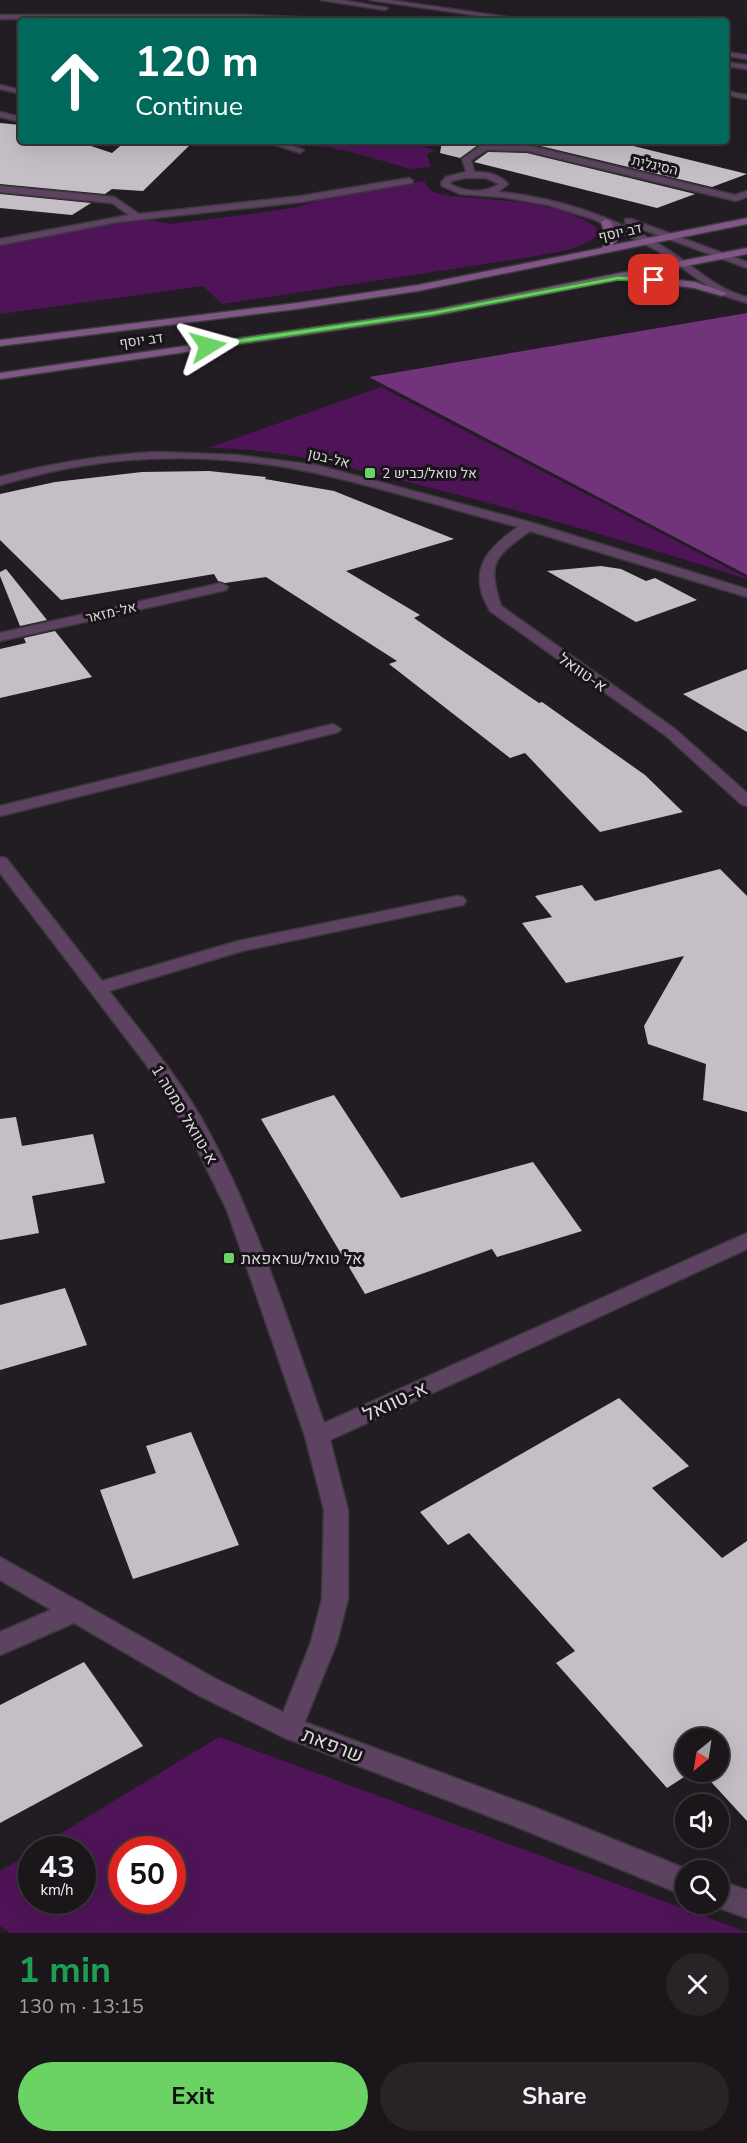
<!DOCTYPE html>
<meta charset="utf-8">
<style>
:root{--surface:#1a161a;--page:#272327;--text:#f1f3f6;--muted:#9f9fa2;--line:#383539;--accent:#6bd363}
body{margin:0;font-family:"Nunito Sans",Heebo,sans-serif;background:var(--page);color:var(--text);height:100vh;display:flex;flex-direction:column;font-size:22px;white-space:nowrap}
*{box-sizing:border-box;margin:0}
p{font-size:20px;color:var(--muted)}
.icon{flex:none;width:33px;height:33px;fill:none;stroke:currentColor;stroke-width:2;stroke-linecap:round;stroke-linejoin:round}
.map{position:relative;height:1933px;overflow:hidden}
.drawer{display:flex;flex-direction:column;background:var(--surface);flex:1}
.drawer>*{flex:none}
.guide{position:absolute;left:18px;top:18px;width:711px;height:126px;border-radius:6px;box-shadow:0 6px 24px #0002,0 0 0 2px var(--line);background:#00695c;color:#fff;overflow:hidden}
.needle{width:39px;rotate:210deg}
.fabs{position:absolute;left:675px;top:1728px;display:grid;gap:12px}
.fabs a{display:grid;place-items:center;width:54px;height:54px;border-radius:50%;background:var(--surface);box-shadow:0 6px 24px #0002,0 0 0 2px var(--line);font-size:30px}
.speed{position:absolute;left:18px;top:1836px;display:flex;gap:12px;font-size:30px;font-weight:700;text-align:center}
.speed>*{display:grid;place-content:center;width:78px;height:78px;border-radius:50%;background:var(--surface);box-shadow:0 6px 24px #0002,0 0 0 2px var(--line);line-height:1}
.speed small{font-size:15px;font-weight:400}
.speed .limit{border:9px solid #d22;background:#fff;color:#111}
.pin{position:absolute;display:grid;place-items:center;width:51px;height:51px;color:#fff;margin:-26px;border-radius:12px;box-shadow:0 3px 9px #0006}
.me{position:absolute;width:66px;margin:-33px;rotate:82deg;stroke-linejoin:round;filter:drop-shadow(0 0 4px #0008)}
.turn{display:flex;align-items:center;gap:21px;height:126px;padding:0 18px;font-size:27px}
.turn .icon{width:78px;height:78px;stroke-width:2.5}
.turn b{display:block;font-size:42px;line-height:51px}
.round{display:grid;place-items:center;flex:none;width:63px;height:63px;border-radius:32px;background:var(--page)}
.overview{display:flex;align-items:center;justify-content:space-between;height:102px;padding:0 18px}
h1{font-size:36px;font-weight:700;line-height:45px;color:#1e9e55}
.button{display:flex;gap:12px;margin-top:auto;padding:12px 18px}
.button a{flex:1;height:69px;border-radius:36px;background:var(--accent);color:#111;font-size:24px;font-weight:700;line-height:69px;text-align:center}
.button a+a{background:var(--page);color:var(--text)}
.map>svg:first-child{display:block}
.green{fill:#4f1458;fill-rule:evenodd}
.forest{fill:#71337a}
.building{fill:#c5bec6}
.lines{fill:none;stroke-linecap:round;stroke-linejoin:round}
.minor-casing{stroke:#3c373d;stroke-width:3}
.tertiary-casing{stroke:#3c373d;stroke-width:3}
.secondary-casing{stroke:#3c373d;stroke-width:3}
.minor{fill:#5d4361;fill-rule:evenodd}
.tertiary{fill:#5d4361;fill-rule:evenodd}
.secondary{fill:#805686;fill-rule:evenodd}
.route{fill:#6bd363;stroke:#468940;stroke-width:1.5}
.poi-dot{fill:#6bd363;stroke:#191419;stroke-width:2}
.labels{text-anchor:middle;stroke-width:6;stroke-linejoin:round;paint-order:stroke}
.far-street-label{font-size:14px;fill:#dcd8dc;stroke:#191419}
.far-poi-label{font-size:14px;fill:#dcd8dc;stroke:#191419;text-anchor:start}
.street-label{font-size:16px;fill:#dcd8dc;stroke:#191419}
.poi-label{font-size:16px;fill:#dcd8dc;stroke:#191419;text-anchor:start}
.near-street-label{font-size:20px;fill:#dcd8dc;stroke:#191419}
</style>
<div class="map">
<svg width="747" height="1933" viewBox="0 0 747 1933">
<rect width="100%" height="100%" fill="#221d23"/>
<!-- green -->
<g class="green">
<path d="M293,141H401L435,150L427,155L431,167L411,169L351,152Z"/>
<path d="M424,181L430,190L439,194C492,203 550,195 597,228V235C581,251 553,252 531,257L222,304L203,286L0,314V246L116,222L144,219L170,224L265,212L297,207L326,198Z"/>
<path d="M381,387L747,578V579C638,545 529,512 419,485C349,467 281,448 208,448Z"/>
<path d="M219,1737L747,1932V1933H10L0,1926V1871L31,1852L32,1900H82V1850L35,1849ZM122,1850H172V1900H122Z"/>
</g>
<!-- forest -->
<path class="forest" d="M747,313V575L369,377Z"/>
<!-- building -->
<g class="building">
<path d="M0,123L21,125V141H76L112,153L126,141H194L143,191L112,189L105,194L0,184Z"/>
<path d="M442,141H477L478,145L460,158L440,153Z"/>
<path d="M489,141H613L747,174L712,187L528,143Z"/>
<path d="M488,152L527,153L695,194L657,208L474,162Z"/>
<path d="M0,194L91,203L72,215L0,208Z"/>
<path d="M209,471L266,477L265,479L334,491L454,539L346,571L420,615L414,618L539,703L542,702L645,775L683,812L600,832L525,753L510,758L389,664L397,661L266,577L225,583L218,581L214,574L61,600L0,540V494L55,482L142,472Z"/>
<path d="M601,566L621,569L646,581L655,578L697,600L636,622L547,571Z"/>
<path d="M6,569L47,620L20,626L0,576V572Z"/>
<path d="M55,631L92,677L0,698V649L26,643L24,638Z"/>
<path d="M747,669V732L683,694Z"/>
<path d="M720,869L747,896V1112L703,1100L706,1064L648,1044L644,1026L684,956L566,983L522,923L552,917L535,896L582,885L595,901Z"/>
<path d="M334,1095L401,1198L533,1162L582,1231L497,1257L492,1249L365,1294L261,1119Z"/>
<path d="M16,1117L22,1146L93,1134L105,1183L32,1196L39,1233L0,1240V1119Z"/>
<path d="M65,1288L87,1345L0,1370V1305Z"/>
<path d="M619,1398L689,1466L652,1488L722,1558L747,1541V1821L702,1772H718V1738H686V1772H692L667,1788L556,1663L575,1651L469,1533L448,1545L420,1512Z"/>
<path d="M191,1432L239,1545L133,1579L100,1490L156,1473L146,1446Z"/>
<path d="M84,1662L143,1746L0,1823V1705Z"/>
</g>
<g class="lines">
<!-- minor casing -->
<g class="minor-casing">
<g id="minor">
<path d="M0,15H246L317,18L321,20L0,19Z"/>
<path d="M726,62L747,65V69L726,66Z"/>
<path d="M0,85L21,90V94L0,89Z"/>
<path d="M726,91L747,95V99L726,95Z"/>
<path d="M0,112L21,117V122L0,117Z"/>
<path d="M264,141H277L304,150L300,153Z"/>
<path d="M479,141H487L488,145H527L735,195L747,191V197L736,201L527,151L487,150L471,160L475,175L468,177L462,159L480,146Z"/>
<path d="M409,178L413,181L412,183L301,202L118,222L0,245V239L129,215L112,203L0,192V186L114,197L139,214L301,196Z"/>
<path d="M157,452L237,455L316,465L533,523L747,589V597L530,531C494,557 487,562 501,606L675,729L747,793V806L741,804L665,735L490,611C467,572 485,550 518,527C451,509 383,488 316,473C239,456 152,453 75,467C50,471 25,478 0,485V477C52,463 103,455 157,452Z"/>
<path d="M221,583L228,587L226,590L0,641V633Z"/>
<path d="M333,724L341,729L338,732L0,816V806Z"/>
<path d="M0,857L6,858L102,981L238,941L457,896L463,897L466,901L463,905L457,906L242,951L109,991C144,1036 182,1081 209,1132C258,1224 289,1324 324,1423L747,1233V1249L330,1440L348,1510V1599L337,1642L299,1736L290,1740L281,1736L277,1728L311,1642L322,1599L324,1510L305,1436L227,1210L188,1131L145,1063L0,873Z"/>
<path d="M74,1600L83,1603L87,1611L83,1619L0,1655V1632Z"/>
</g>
</g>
<!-- tertiary casing -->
<g class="tertiary-casing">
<g id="tertiary">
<path d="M321,0H340L388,8L385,10Z"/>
<path d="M370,0H389L535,21H515Z"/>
<path d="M726,52L747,55V59L726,56Z"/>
<path d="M465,172C481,172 497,171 508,184L498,192C556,197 615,217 664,247C692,264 714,289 747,297V303L719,294L658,251L593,219L548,205L502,197L460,194L442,186L441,183L446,177ZM465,178H486L499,184C484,194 465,192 450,184L452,181Z"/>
<path d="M625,219H631L747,262V268L625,223Z"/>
<path d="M0,1557L216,1679L299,1720L536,1808L689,1870H686V1896L517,1827L281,1736L198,1695L0,1580Z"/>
<path d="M718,1880L747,1890V1918L708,1904H718Z"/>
</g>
</g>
<!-- secondary casing -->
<g class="secondary-casing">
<g id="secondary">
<path d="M747,218V224L418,291L297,309L0,346V340L297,303L418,285L602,248L607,240L601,222L606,219L611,222L617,240L613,245Z"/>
<path d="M747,248V254L433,316L0,379V373L433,310Z"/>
<path d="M644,276L695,282L727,293L722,296L694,288L640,281L639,279Z"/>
</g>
</g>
<!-- minor -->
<use href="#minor" class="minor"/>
<!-- tertiary -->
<use href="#tertiary" class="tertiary"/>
<!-- secondary -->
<use href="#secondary" class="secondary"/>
</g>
<!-- route -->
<path class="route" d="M618,276L654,277L658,280L654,282L618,280L433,315L208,348L204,346L208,343L433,311Z"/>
<!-- markers -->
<g class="poi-dot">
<rect x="364" y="467" width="12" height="12" rx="3"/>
<rect x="223" y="1252" width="12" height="12" rx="3"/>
</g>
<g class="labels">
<!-- far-street labels -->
<g class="far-street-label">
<text transform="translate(655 165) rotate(13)" y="5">הסיגלית</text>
<text transform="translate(620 232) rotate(-12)" y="5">דב יוסף</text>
<text transform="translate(141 340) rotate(-8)" y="5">דב יוסף</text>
<text transform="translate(329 458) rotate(14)" y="5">אל-בטן</text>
<text transform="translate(111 612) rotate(-13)" y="5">אל-מזאר</text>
</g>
<!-- far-poi labels -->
<g class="far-poi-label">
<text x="382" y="478">אל טואל/כביש 2</text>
</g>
<!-- street labels -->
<g class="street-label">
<text transform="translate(583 672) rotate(35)" y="6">א-טוואל</text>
<text transform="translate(185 1114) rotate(59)" y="6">א-טוואל סמטה 1</text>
</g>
<!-- poi labels -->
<g class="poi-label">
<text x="241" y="1264">אל טואל/שראפאת</text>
</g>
<!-- near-street labels -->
<g class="near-street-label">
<text transform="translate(395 1401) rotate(-25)" y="7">א-טוואל</text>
<text transform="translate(333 1745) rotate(21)" y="7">שרפאת</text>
</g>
</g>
</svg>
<div class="fabs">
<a><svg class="needle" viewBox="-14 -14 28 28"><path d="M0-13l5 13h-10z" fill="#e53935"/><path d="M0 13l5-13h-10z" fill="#9f9fa2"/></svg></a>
<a><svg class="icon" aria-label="sound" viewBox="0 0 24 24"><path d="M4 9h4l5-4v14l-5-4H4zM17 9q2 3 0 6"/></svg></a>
<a><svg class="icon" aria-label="search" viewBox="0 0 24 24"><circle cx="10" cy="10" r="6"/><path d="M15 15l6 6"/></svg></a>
</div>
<div class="speed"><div>43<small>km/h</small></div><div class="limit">50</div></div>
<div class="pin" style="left:654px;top:280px;background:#d93025"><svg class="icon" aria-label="arrive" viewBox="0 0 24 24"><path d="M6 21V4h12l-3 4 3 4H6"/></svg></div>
<svg class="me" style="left:208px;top:346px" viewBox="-20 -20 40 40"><path d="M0-17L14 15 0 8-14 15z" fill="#6bd363" stroke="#fff" stroke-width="4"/></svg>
<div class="guide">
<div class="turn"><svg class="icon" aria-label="ahead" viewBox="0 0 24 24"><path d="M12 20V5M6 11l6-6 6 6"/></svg><div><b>120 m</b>Continue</div></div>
</div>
</div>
<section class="drawer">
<div class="overview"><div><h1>1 min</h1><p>130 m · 13:15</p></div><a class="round"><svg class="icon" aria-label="close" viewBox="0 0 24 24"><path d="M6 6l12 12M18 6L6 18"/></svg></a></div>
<div class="button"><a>Exit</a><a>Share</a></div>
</section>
